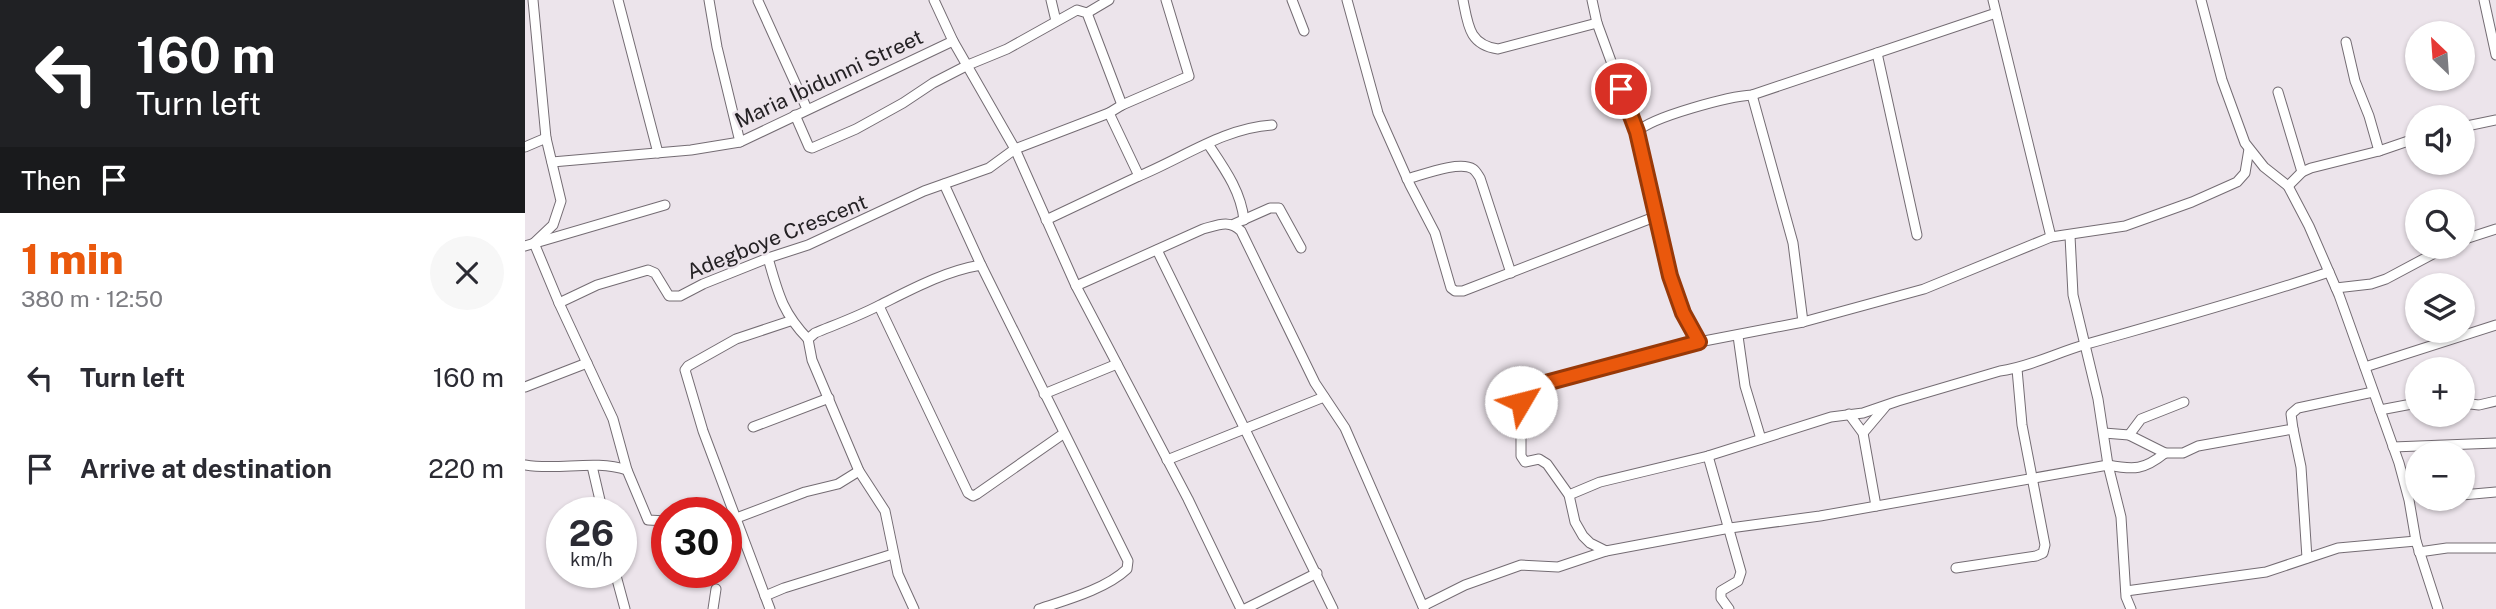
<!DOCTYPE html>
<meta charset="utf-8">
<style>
:root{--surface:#fff;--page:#f7f7f7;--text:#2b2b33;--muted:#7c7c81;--accent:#ea580c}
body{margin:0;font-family:"Public Sans",sans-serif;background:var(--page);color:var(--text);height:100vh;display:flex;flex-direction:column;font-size:26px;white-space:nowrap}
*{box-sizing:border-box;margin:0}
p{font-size:23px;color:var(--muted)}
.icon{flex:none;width:38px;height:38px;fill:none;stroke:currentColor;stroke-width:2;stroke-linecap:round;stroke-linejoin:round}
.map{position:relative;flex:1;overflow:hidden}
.details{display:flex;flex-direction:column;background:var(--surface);width:525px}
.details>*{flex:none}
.hud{background:#202124;color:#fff;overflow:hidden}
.needle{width:46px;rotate:335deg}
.tools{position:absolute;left:1880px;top:21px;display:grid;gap:14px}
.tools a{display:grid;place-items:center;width:70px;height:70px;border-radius:50%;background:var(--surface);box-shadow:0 2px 5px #0004;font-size:35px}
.speed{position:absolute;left:21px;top:497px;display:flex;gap:14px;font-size:35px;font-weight:700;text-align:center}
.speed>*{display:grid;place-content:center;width:91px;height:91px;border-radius:50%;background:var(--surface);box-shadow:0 2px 5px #0004;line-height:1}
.speed small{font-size:18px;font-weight:400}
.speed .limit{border:10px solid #d22;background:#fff;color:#111}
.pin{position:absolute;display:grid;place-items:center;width:60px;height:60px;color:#fff;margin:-30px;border:4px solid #fff;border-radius:50%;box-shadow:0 2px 7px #0007}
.me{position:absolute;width:77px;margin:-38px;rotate:53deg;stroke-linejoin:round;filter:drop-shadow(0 0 5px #0008)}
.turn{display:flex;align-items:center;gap:24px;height:147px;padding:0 21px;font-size:32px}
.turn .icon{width:91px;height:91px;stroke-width:2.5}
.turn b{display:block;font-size:49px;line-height:60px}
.then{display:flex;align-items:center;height:66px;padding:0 21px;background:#0003;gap:14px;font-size:26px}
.round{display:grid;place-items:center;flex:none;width:74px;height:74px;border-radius:37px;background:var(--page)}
.headline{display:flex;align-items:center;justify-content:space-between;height:119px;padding:0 21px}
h1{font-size:42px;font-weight:800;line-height:52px;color:var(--accent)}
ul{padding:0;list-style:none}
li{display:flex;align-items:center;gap:21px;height:91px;padding:0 21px}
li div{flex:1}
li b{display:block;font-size:26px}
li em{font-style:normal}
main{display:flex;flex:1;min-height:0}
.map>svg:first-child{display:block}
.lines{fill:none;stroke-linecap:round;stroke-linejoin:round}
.minor-casing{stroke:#746c73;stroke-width:11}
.minor{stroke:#fff;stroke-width:9}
.route-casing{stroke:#983908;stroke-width:18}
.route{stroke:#ea580c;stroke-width:12}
.labels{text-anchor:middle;stroke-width:5;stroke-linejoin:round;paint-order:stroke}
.street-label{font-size:21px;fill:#242124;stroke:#ece4eb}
</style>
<main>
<section class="details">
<div class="hud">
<div class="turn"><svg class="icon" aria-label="left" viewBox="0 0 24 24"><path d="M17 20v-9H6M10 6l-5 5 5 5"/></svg><div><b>160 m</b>Turn left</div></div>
<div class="then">Then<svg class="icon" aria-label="arrive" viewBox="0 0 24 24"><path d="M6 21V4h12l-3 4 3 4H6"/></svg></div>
</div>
<div class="headline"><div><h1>1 min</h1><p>380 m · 12:50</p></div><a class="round"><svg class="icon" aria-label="close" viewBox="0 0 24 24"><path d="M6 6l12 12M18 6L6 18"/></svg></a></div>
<ul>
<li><svg class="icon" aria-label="left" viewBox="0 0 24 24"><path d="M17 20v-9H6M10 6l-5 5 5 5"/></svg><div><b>Turn left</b></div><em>160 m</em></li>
<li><svg class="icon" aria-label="arrive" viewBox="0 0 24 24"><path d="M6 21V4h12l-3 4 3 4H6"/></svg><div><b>Arrive at destination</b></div><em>220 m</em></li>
</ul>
</section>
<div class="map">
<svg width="1971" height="609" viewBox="0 0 1971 609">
<rect width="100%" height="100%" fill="#ece4eb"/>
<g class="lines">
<!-- minor casing -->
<g class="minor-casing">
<g id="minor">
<path d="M8,0L21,138L36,201L28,225L9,243L34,303L88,419L102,470L123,520L142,521"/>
<path d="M93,0L133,153"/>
<path d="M184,0L192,47L215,142"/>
<path d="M409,0L428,41L490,149L551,286L663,499L716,609"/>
<path d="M526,0L531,21"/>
<path d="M767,0L779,31"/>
<path d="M822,0L853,113L885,185L910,233L926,288L930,291H938L1132,216"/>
<path d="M938,0C943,25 944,45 973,49L1072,23"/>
<path d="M1067,0L1072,23L1112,132"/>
<path d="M1468,0L1526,237"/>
<path d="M1676,0L1697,80L1720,143L1739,167L1763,186L1784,226L1814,295L1874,463L1884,500L1891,541L1913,609"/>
<path d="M1959,0L1971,55"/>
<path d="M233,1L282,109"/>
<path d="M562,13L584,0"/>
<path d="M1821,42L1830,81L1844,116L1854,151"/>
<path d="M1352,53L1392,235"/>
<path d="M1753,92L1777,172"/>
<path d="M1227,95L1268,243L1278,322"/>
<path d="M584,113L597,105L664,76L641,0"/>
<path d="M270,115L284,147L287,148L331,129L378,103L408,83L443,65L482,49L552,10L562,13L597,105"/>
<path d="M1937,127L1971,120"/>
<path d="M683,144C699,168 716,191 719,220"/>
<path d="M0,147L21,138"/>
<path d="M27,162L166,150L215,142L428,41"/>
<path d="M882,179C897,175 935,160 948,169C951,171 953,175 955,178L986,273"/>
<path d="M419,184L456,265"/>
<path d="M1763,186L1777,172L1786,168L1854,151L1892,138"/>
<path d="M521,220L614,176"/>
<path d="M709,224L745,208H754L776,248"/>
<path d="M1545,236L1548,295L1573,399L1583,465L1596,517L1601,597L1606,609"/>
<path d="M1937,240L1971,229"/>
<path d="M0,246L140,205"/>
<path d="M632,250L808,609"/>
<path d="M243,258C253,293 257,312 283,339"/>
<path d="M551,286L678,229C693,225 704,219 716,231L790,383L820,428L899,609"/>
<path d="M1811,288L1846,284L1861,279L1921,247"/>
<path d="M34,303L72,285L123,270L130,273L144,296H155L178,284L243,258L283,245L399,191L464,168L490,149L584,113L614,176C658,158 699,128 747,125"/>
<path d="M354,306L443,493L448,496L452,494L538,434"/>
<path d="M1213,336L1220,386L1236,439"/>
<path d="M1174,342L1158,313L1145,276L1112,132C1126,117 1205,96 1227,95L1471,13"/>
<path d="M1840,367L1971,325"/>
<path d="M0,387L62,363"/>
<path d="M519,394L592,364"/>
<path d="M1937,403L1954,405L1971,401"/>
<path d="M1855,410L1892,403"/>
<path d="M1324,414L1338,433L1351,506"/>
<path d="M228,427L304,398"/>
<path d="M1768,429L1776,467L1782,558"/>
<path d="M1338,433L1360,407"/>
<path d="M1579,433L1604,435L1640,453H1658L1673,446L1768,429L1766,414L1773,408L1848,392"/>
<path d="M1604,435L1616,419L1659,402"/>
<path d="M1868,447L1971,443"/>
<path d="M1183,456L1216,572L1213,581L1196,591V598L1204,609"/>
<path d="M642,460L799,397"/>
<path d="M0,465C34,471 69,459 102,470"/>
<path d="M67,466L78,513"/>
<path d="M1044,495L1075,482L1183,456L1306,417L1338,413L1373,401L1475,371C1505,367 1533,352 1562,344C1643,321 1724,299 1804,272"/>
<path d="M1937,495L1971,492"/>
<path d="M201,522L280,492L313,484L334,471"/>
<path d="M1081,551L1065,543L1058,536L1050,522L1044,495L1022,464L1014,459L1000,462L996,456V394L1002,389L1118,355L1174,342L1278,322L1399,289L1526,237L1600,226L1667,202L1712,182L1720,173L1724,149"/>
<path d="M1894,552L1922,548H1971"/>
<path d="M1431,568L1511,556L1518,553L1520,545L1497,425L1492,369"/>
<path d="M90,572L100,609"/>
<path d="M1601,591L1741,572L1813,548L1891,541"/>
<path d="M240,596L259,588L368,554"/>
<path d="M898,606L940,585L996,565L1033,567L1081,551L1113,545L1205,528L1295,516L1583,465C1609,470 1619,470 1640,453"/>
<path d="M188,609L191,589"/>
<path d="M245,609L178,431L160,370L163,366L211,339L265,321"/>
<path d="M389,609L373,574L360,511L334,471L287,360L283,339L290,333C312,324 334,316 355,305C387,289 420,271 456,265L603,561L602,569C581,589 541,600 514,609"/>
<path d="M720,609L792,573"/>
</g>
</g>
<!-- minor -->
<use href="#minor" class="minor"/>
</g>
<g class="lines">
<!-- route casing -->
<g class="route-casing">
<path id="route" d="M996,402V394L1002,388L1174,342L1158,313L1145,276L1112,132L1096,89"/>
</g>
<!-- route -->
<use href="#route" class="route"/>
</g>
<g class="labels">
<!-- street labels -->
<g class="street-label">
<text transform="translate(304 79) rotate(-25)" y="7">Maria Ibidunni Street</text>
<text transform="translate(252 237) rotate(-22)" y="7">Adegboye Crescent</text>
</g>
</g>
</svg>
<div class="tools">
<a><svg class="needle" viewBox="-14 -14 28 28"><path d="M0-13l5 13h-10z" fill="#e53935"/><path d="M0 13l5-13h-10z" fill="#7c7c81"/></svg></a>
<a><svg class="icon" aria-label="sound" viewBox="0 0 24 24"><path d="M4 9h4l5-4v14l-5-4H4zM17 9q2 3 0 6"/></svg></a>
<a><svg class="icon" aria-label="search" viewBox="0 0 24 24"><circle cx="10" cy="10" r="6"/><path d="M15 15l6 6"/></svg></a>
<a><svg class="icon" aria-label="layers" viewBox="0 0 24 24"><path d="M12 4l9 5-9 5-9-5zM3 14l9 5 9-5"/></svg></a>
<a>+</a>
<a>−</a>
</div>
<div class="speed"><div>26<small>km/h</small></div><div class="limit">30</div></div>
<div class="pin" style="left:1096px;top:89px;background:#d93025"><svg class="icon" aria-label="arrive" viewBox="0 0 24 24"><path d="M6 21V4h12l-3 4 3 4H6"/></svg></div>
<svg class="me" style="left:996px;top:402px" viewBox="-20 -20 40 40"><circle r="19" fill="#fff"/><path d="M0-13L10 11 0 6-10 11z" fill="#ea580c"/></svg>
</div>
</main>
